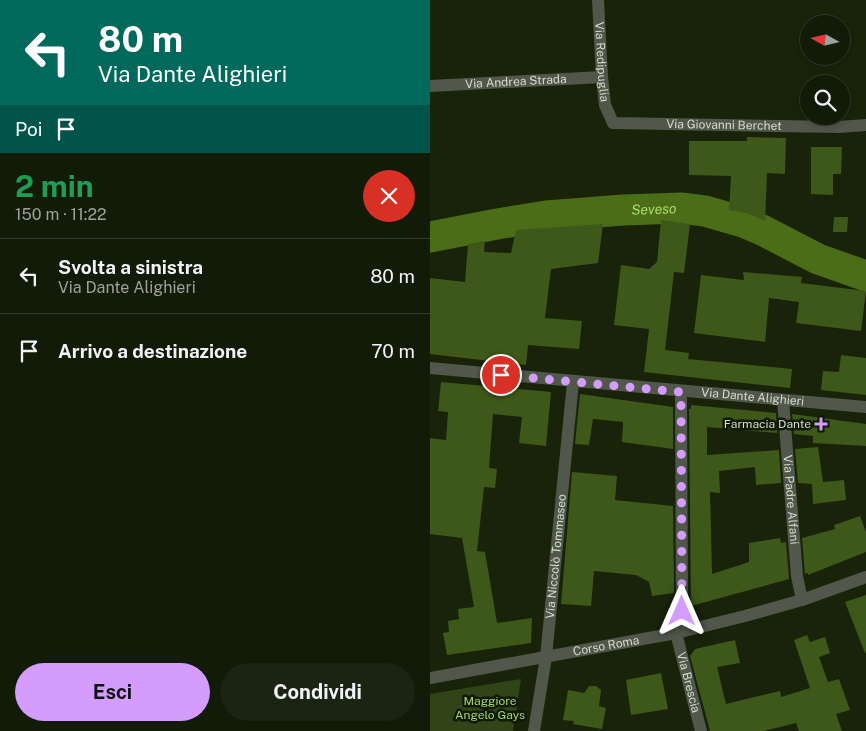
<!DOCTYPE html>
<html lang="it">
<meta charset="utf-8">
<style>
:root{--surface:#121a08;--page:#1b2312;--text:#f1f3f6;--muted:#9ca19c;--line:#313829;--accent:#d39cfd}
body{margin:0;font-family:"Public Sans",sans-serif;background:var(--page);color:var(--text);height:100vh;display:flex;flex-direction:column;font-size:19px;white-space:nowrap}
*{box-sizing:border-box;margin:0}
p{font-size:16px;color:var(--muted)}
.icon{flex:none;width:28px;height:28px;fill:none;stroke:currentColor;stroke-width:2;stroke-linecap:round;stroke-linejoin:round}
.map{position:relative;flex:1;overflow:hidden}
.details{display:flex;flex-direction:column;background:var(--surface);width:430px}
.details>*{flex:none}
.banner{background:#00695c;color:#fff;overflow:hidden}
.needle{width:32px;rotate:278deg}
.fabs{position:absolute;left:370px;top:15px;display:grid;gap:10px}
.fabs a{display:grid;place-items:center;width:50px;height:50px;border-radius:50%;background:var(--surface);box-shadow:0 2px 8px #0003,0 0 0 1px var(--line);font-size:25px}
.pin{position:absolute;display:grid;place-items:center;width:42px;height:42px;color:#fff;margin:-21px;border:2px solid #fff;border-radius:50%;box-shadow:0 1px 5px #0007}
.me{position:absolute;width:55px;margin:-28px;rotate:0deg;stroke-linejoin:round;filter:drop-shadow(0 0 4px #0008)}
.turn{display:flex;align-items:center;gap:18px;height:105px;padding:0 15px;font-size:22px}
.turn .icon{width:65px;height:65px;stroke-width:2.5}
.turn b{display:block;font-size:35px;line-height:42px}
.then{display:flex;align-items:center;height:48px;padding:0 15px;background:#0003;gap:10px;font-size:19px}
.round{display:grid;place-items:center;flex:none;width:52px;height:52px;border-radius:26px;background:var(--page)}
.head{display:flex;align-items:center;justify-content:space-between;height:85px;padding:0 15px}
h1{font-size:30px;font-weight:700;line-height:38px;color:#1e9e55}
.action{display:flex;gap:10px;margin-top:auto;padding:10px 15px}
.action a{flex:1;height:58px;border-radius:30px;background:var(--accent);color:#111;font-size:20px;font-weight:700;line-height:58px;text-align:center}
.action a+a{background:var(--page);color:var(--text)}
ul{padding:0;list-style:none}
li{display:flex;align-items:center;gap:15px;height:75px;padding:0 15px;border-top:1px solid var(--line)}
li div{flex:1}
li b{display:block;font-size:19px}
li em{font-style:normal}
main{display:flex;flex:1;min-height:0}
.map>svg:first-child{display:block}
.green{fill:#314417}
.lines{fill:none;stroke-linecap:round;stroke-linejoin:round}
.river{stroke:#4b6d18;stroke-width:31}
.building{fill:#3e5819}
.minor{stroke:#51574b;stroke-width:12}
.tertiary{stroke:#51574b;stroke-width:12}
.route{stroke:#d39cfd;stroke-width:9;stroke-dasharray:0 16.2}
.poi-dot{fill:#d39cfd;stroke:#0f1903;stroke-width:2}
.labels{text-anchor:middle;stroke-width:5;stroke-linejoin:round;paint-order:stroke}
.street-label{font-size:12px;fill:#d4dccc;stroke:#0f1903}
.poi-label{font-size:12px;fill:#d4dccc;stroke:#0f1903;text-anchor:end}
.park-label{font-size:12px;fill:#a6d76b;stroke:#0f1903}
.water-label{font-size:14px;font-style:italic;fill:#aadc6f;stroke:#0f1903}
</style>
<main>
<section class="details">
<div class="banner">
<div class="turn"><svg class="icon" aria-label="left" viewBox="0 0 24 24"><path d="M17 20v-9H6M10 6l-5 5 5 5"/></svg><div><b>80 m</b>Via Dante Alighieri</div></div>
<div class="then">Poi<svg class="icon" aria-label="arrive" viewBox="0 0 24 24"><path d="M6 21V4h12l-3 4 3 4H6"/></svg></div>
</div>
<div class="head"><div><h1>2 min</h1><p>150 m · 11:22</p></div><a class="round" style="background:#d93025;color:#fff"><svg class="icon" aria-label="close" viewBox="0 0 24 24"><path d="M6 6l12 12M18 6L6 18"/></svg></a></div>
<ul>
<li><svg class="icon" aria-label="left" viewBox="0 0 24 24"><path d="M17 20v-9H6M10 6l-5 5 5 5"/></svg><div><b>Svolta a sinistra</b><p>Via Dante Alighieri</p></div><em>80 m</em></li>
<li><svg class="icon" aria-label="arrive" viewBox="0 0 24 24"><path d="M6 21V4h12l-3 4 3 4H6"/></svg><div><b>Arrivo a destinazione</b></div><em>70 m</em></li>
</ul>
<div class="action"><a>Esci</a><a>Condividi</a></div>
</section>
<div class="map">
<svg width="436" height="731" viewBox="0 0 436 731">
<rect width="100%" height="100%" fill="#18230a"/>
<!-- green -->
<path class="green" d="M91,679L83,731H0V694Z"/>
<g class="lines">
<!-- river -->
<path class="river" id="s1" d="M0,237L67,224L116,216L193,210L251,208L275,211L313,222L332,230L388,259L436,276"/>
</g>
<!-- building -->
<g class="building">
<path d="M317,137L356,138L355,174L337,173L335,221L317,213L299,210L301,176L259,175V141H317Z"/>
<path d="M381,147H412L411,174H403V195L381,194Z"/>
<path d="M404,217H418L417,232H403Z"/>
<path d="M231,220L260,224L254,273L244,272L235,350L259,353L258,359L362,369L360,388L214,372L219,329L184,325L191,265L219,269L227,262Z"/>
<path d="M173,224L168,263L121,269L115,318L152,321L149,349L98,345L96,365L0,354V278L35,282L38,244L55,241L54,252L81,253L86,230Z"/>
<path d="M313,272L372,277L371,283L436,291L431,331L366,323L369,302L339,298L335,342L264,333L271,275L314,280Z"/>
<path d="M411,355L436,358V395L391,390L393,371L409,372Z"/>
<path d="M11,382L121,392L116,446L89,443L92,417L63,414L59,468L67,469L65,488L54,487L47,551L55,552L67,623L102,618L101,643L17,655L13,633L19,632L18,621L29,619L28,609L44,607L32,538L0,534V438L16,440L18,412L8,411Z"/>
<path d="M150,394L243,407V449L192,442L193,422L163,419L159,445L145,444Z"/>
<path d="M261,405L346,413L347,433L277,427V455L349,450L351,483L326,485L325,467L289,471L290,493L280,492L282,574L319,562V543L350,538L351,543L356,542L359,579L261,606L259,409H261Z"/>
<path d="M362,414L436,424V446L383,443V436L364,434Z"/>
<path d="M388,447L393,482L414,480L416,500L383,504L382,484L368,483L365,449Z"/>
<path d="M142,472L187,476L185,500L243,506L244,593L222,596L219,582L206,575L164,571L161,606L131,604Z"/>
<path d="M430,516L436,532V552L378,575V573L375,574L372,538L405,529L404,525Z"/>
<path d="M436,595V653H435L415,602Z"/>
<path d="M377,635L380,642L395,637L400,653L389,657L398,682L409,679L420,710L406,714L412,731H369L366,723L334,731H280L260,656L265,649L305,640L310,663L287,667L296,704L350,691L351,697L380,688L364,640Z"/>
<path d="M231,673L238,709L201,715L196,680Z"/>
<path d="M159,686H166L171,690L169,706L176,708L172,729L143,724L144,721L133,720L138,690L154,693Z"/>
</g>
<g class="lines">
<!-- minor -->
<g class="minor">
<path id="s2" d="M168,0L172,77L175,105L183,123L409,127L436,125"/>
<path id="s3" d="M0,86L172,77"/>
<path id="s4" d="M0,368L436,407"/>
<path d="M251,392L252,611L255,630"/>
<path id="s5" d="M353,400L367,576L372,600"/>
<path id="s6" d="M246,633L271,731"/>
<path id="s7" d="M104,731L116,657L143,382"/>
</g>
<!-- tertiary -->
<path class="tertiary" id="s8" d="M0,678L246,633L315,616L372,600L436,577"/>
</g>
<g class="lines">
<!-- route -->
<path class="route" d="M71,375L251,392L252,611"/>
</g>
<!-- markers -->
<path class="poi-dot" d="M388.5 416.5h5v5h5v5h-5v5h-5v-5h-5v-5h5z"/>
<g class="labels">
<!-- street labels -->
<g class="street-label">
<text dy="4" stroke="none"><textPath href="#s2" startOffset="62">Via Redipuglia</textPath></text>
<text dy="4" stroke="none"><textPath href="#s3" startOffset="86">Via Andrea Strada</textPath></text>
<text dy="4" stroke="none"><textPath href="#s2" startOffset="236">Via Giovanni Berchet</textPath></text>
<text dy="4" stroke="none"><textPath href="#s4" startOffset="324">Via Dante Alighieri</textPath></text>
<text dy="4" stroke="none"><textPath href="#s5" startOffset="100">Via Padre Alfani</textPath></text>
<text dy="4" stroke="none"><textPath href="#s7" startOffset="176">Via Niccolò Tommaseo</textPath></text>
<text dy="4" stroke="none"><textPath href="#s8" startOffset="179">Corso Roma</textPath></text>
<text dy="4" stroke="none"><textPath href="#s6" startOffset="51">Via Brescia</textPath></text>
</g>
<!-- poi labels -->
<g class="poi-label">
<text x="381" y="428">Farmacia Dante</text>
</g>
<!-- park labels -->
<g class="park-label">
<text x="60" y="705">Maggiore<tspan x="60" dy="14">Angelo Gays</tspan></text>
</g>
<!-- water labels -->
<g class="water-label">
<text dy="5" stroke="none"><textPath href="#s1" startOffset="226">Seveso</textPath></text>
</g>
</g>
</svg>
<div class="fabs">
<a><svg class="needle" viewBox="-14 -14 28 28"><path d="M0-13l5 13h-10z" fill="#e53935"/><path d="M0 13l5-13h-10z" fill="#9ca19c"/></svg></a>
<a><svg class="icon" aria-label="search" viewBox="0 0 24 24"><circle cx="10" cy="10" r="6"/><path d="M15 15l6 6"/></svg></a>
</div>
<div class="pin" style="left:71px;top:375px;background:#d93025"><svg class="icon" aria-label="arrive" viewBox="0 0 24 24"><path d="M6 21V4h12l-3 4 3 4H6"/></svg></div>
<svg class="me" style="left:252px;top:611px" viewBox="-20 -20 40 40"><path d="M0-17L14 15 0 8-14 15z" fill="#d39cfd" stroke="#fff" stroke-width="4"/></svg>
</div>
</main>
